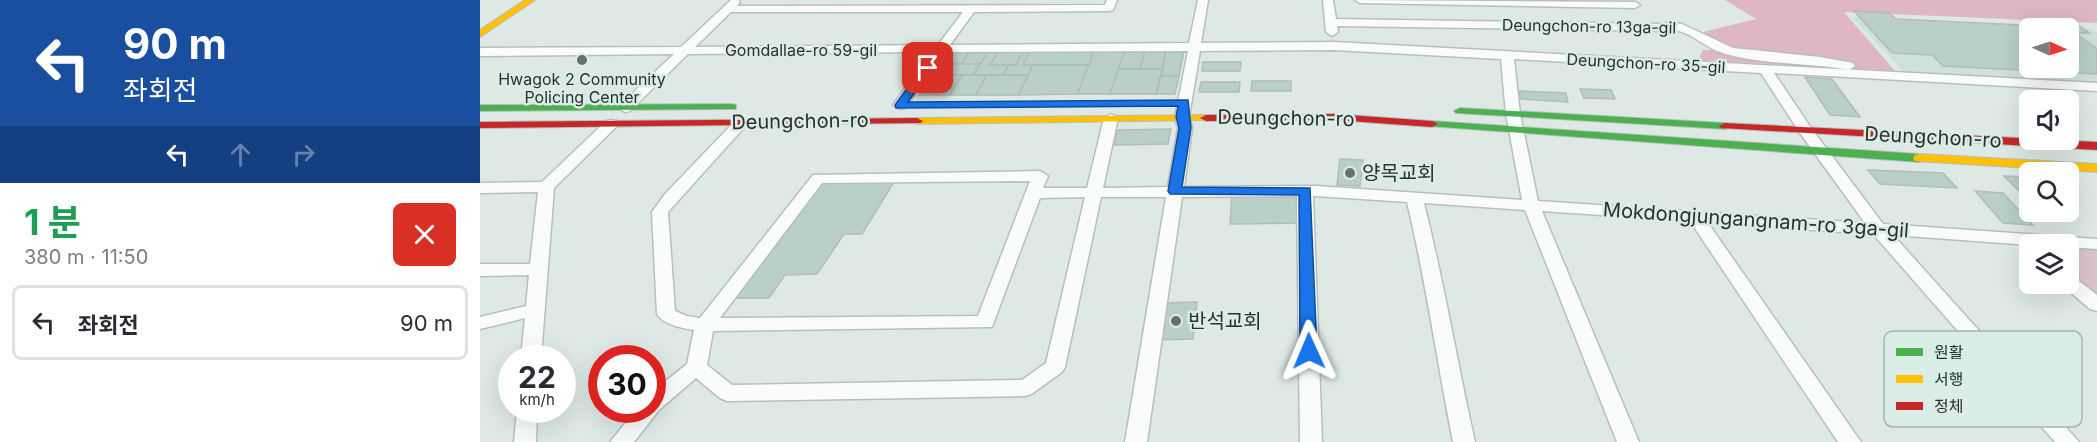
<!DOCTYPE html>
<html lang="ko">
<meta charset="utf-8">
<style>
:root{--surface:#fff;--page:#f2f2f3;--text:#2b2b33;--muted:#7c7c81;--line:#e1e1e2}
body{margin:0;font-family:Inter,"Noto Sans KR",sans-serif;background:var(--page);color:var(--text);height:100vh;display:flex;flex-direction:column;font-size:22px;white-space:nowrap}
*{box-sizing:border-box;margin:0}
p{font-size:20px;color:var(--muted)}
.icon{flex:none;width:33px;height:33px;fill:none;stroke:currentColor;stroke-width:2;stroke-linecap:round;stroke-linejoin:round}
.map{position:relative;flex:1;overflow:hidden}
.panel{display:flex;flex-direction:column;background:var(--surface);width:480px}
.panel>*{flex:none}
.banner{background:#1a4fa0;color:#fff;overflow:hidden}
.needle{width:39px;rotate:93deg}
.controls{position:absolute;left:1539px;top:18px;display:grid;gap:12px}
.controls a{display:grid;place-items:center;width:60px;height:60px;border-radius:9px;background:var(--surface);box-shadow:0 6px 24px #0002;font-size:30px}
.speed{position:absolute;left:18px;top:345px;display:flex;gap:12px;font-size:30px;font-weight:700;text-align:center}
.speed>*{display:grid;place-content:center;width:78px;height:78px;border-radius:50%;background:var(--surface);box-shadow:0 6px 24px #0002;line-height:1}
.speed small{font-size:15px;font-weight:400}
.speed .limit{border:9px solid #d22;background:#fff;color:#111}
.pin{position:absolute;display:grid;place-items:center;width:51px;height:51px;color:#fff;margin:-26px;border-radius:12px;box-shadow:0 3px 9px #0006}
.me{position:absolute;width:66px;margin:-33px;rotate:359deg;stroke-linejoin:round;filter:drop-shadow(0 0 4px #0008)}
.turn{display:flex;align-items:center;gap:21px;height:126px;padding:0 24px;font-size:27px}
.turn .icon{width:78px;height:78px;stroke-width:2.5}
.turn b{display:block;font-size:42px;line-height:51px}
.lanes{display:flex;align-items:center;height:57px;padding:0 24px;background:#0003;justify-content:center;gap:30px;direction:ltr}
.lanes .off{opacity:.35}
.round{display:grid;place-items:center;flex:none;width:63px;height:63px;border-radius:9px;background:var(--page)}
.head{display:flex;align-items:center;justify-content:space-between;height:102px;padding:0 24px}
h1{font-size:36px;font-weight:700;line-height:45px;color:#1e9e55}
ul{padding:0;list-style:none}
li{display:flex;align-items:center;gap:18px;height:75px;margin:0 12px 9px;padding:0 12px;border:3px solid var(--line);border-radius:9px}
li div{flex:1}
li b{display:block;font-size:22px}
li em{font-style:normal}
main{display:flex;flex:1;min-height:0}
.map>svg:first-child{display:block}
.built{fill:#cee2da;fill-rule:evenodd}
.green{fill:#dcc5cd}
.forest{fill:#deb6c6}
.building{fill:#b8d0c8;stroke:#b4bbb8;stroke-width:1.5;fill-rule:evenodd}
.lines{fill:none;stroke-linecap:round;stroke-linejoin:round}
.street-casing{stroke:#b7bfbc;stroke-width:3}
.fast-casing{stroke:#b7bfbc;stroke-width:2}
.slow-casing{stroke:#b7bfbc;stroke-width:2}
.jam-casing{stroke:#b7bfbc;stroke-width:2}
.street{fill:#fafcfb;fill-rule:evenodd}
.fast{fill:#4caf50;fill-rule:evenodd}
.slow{fill:#ffc107;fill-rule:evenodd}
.jam{fill:#c62828;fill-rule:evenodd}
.route{fill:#1a73e8;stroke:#114b97;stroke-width:1.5}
.poi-dot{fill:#69716f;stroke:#daede6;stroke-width:2}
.labels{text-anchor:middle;stroke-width:5;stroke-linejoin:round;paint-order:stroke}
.far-street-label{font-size:16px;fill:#2a312f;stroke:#daede6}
.far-poi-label{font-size:16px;fill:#2a312f;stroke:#daede6}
.street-label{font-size:20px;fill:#2a312f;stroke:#daede6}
.poi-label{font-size:20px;fill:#2a312f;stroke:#daede6;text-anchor:start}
.key{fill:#daede6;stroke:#a5b5af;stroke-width:1.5}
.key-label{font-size:16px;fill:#2a312f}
</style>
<main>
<section class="panel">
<div class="banner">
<div class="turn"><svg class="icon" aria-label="left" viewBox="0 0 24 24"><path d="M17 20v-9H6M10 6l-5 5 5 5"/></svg><div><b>90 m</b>좌회전</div></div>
<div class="lanes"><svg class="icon" aria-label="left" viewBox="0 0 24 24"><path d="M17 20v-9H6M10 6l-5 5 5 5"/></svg><svg class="icon off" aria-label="ahead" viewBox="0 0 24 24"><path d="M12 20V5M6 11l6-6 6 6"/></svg><svg class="icon off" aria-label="right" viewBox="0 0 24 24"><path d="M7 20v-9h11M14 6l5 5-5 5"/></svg></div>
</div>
<div class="head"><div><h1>1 분</h1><p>380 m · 11:50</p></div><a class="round" style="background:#d93025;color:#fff"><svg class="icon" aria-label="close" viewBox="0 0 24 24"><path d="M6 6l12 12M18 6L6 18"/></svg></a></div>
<ul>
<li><svg class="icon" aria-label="left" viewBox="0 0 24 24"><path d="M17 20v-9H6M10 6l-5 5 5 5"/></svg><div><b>좌회전</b></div><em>90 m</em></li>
</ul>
</section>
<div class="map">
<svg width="1617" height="442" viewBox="0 0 1617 442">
<rect width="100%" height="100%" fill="#dee9e5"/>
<!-- built -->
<path class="built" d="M1372,17L1612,29L1617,32V85L1426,74ZM1550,28H1588V68H1550Z"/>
<!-- green -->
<path class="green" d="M1589,246L1617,249V296L1589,272Z"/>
<!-- forest -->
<path class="forest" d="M1245,0H1617V23L1364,12L1415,71L1218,60L1223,50H1240L1223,32L1276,19Z"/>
<!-- building -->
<g class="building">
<path d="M1374,11L1409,13L1416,19L1562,26L1556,21L1595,23L1609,33H1595L1617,49V74L1463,66L1452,55L1412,53ZM1550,28H1588V68H1550Z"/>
<path d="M665,51L660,69H638L644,52Z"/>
<path d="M665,51H686L682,69H660Z"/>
<path d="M686,51H704L699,76H681Z"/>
<path d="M470,52H489L481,64H461Z"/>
<path d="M489,52H508L500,64H481Z"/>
<path d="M508,52H518L510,65H529L523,75H493Z"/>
<path d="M518,52H543L536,65H510Z"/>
<path d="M543,52H550L543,65H553L548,75H523L529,65H536Z"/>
<path d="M550,52H614L609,65H543Z"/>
<path d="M614,52H644L630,94H597Z"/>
<path d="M723,62H761L760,71H722Z"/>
<path d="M461,64H500L493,75H453Z"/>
<path d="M553,65H609L597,94L538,95Z"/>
<path d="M638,69H682L676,94H630Z"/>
<path d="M453,75H482L470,95H439Z"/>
<path d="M482,75H507L496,95H470Z"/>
<path d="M507,75H548L538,95H496Z"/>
<path d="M681,76H699L695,94H676Z"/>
<path d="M1325,77L1352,79L1380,117L1350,115Z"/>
<path d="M772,81H811V91H771Z"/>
<path d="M721,82H760L759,92H719Z"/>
<path d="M1100,89L1131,90L1135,99L1104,98Z"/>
<path d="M1039,91L1086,93L1088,102L1041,99Z"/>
<path d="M691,129L688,144L634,145L638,130Z"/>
<path d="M860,159L883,160L880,186L857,185Z"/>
<path d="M1388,170L1463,173L1477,188L1400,184Z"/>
<path d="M1524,176L1550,177V191H1539Z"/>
<path d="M342,182H414L382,234H364L337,274L305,275L289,298H254Z"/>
<path d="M1495,191L1523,193L1553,225L1523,223Z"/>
<path d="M752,193H823V223L750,224Z"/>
<path d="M717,302L713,339L674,340L679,303Z"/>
</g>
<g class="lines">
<!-- street casing -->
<g class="street-casing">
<g id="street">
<path d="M251,0H259L260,2L257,6L625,5L627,0H637L633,10L629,11L494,12L470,45L709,43L718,0H728L721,43L854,42L1617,83V91L1294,73L1331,128L1403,224L1617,239V249L1588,247V244L1550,245L1413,235L1599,442H1575L1393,234L1228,223L1381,442H1358L1210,221L1062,211L1159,442H1137L1045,210L944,203C964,282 977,362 995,442H973C957,362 946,281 927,202L836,196H833L842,442H820L817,196L702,197L667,442H645L686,197H621L585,367L582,372L553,393L546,396L247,401L240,398L216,378L179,410L154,442H130L156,410H172V392L207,364L214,330C202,328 184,325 177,314L172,212L185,194L257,119L262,118L269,122L188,212L195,311L207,316L220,318L333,175L560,171L568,176L563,188H607L624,118L631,114L638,118L623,188L688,187L698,128L695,117L708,51L465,52L425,108L420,109L413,105L452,52L208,54L150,111L145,112L138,108L140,105L194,54L0,56V48L201,47ZM251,12H483L458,45L215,47ZM854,50L1021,59L1026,114L1042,200L836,186L704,187L712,128L709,117L720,51ZM1034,59L1281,73L1320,133L1385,223L1058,201L1040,114ZM550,181L498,316L240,318L342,183ZM605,197L566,363L542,380L252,385L227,365L233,331L512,327L560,198Z"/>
<path d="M843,0H853L856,19L1183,24L1189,22L1202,24L1253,48L1340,57L1373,63L1375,66L1369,70C1329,62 1276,65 1240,52C1222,46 1205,26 1186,31L857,26L858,32L852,36L846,32Z"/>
<path d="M875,0L1155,2L1160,5L1155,8L880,3Z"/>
<path d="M131,120L136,121L138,124L136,127L74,188L61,358H41L45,318L0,329V317L46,306L49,275L0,276V264H50L58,192L0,193V183L62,182L126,121Z"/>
<path d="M1588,275L1594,277L1617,295V311L1610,309L1582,285L1581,284H1588Z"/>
<path d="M37,410H57L56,442H34Z"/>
</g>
</g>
<!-- fast casing -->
<g class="fast-casing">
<g id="fast">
<path d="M252,104L256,105V109L0,111V105Z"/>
<path d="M980,108L1245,123L1251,126L1245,129L976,113L974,111Z"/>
<path d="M952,121L1439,154L1445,158L1439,162L948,126L946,124Z"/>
</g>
</g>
<!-- slow casing -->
<g class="slow-casing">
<g id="slow">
<path d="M45,0H55L0,37V30Z"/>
<path d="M726,115L730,116V120L437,124L431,121L437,118Z"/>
<path d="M1439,154L1617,164V172L1435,161L1433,158L1435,155Z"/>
</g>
</g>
<!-- jam casing -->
<g class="jam-casing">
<g id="jam">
<path d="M855,114L952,121L958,124L952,127L855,120L726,121L720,118L726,115Z"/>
<path d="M437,118L443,121L441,123L0,128V122Z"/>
<path d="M1245,123L1617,142V150L1241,128L1239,126Z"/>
</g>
</g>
<!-- street -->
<use href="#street" class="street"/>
<!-- fast -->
<use href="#fast" class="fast"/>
<!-- slow -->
<use href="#slow" class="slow"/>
<!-- jam -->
<use href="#jam" class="jam"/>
</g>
<!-- route -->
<path class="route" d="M444,65L453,68L428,102L708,100L711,128L702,187L830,188L837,351L834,355H823L820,351L819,195L690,194L688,191L699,128L696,117L698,106L416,108L415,105Z"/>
<!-- markers -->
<g class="poi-dot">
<circle cx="102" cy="60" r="6"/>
<circle cx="870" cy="173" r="6"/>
<circle cx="696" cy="321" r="6"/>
</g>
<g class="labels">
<!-- far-street labels -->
<g class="far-street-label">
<text transform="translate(1109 26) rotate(1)" y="6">Deungchon-ro 13ga-gil</text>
<text x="321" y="56">Gomdallae-ro 59-gil</text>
<text transform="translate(1166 63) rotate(3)" y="6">Deungchon-ro 35-gil</text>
</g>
<!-- far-poi labels -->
<g class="far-poi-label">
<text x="102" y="85">Hwagok 2 Community<tspan x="102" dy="18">Policing Center</tspan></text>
</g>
<!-- street labels -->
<g class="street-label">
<text transform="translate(806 118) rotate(1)" y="7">Deungchon-ro</text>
<text transform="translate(320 121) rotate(-1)" y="7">Deungchon-ro</text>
<text transform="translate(1453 137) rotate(3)" y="7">Deungchon-ro</text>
<text transform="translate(1276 220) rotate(4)" y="7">Mokdongjungangnam-ro 3ga-gil</text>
</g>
<!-- poi labels -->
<g class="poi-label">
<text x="882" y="180">양목교회</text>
<text x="708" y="328">반석교회</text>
</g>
</g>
<!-- legend -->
<rect x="1404" y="331" width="198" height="96" rx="9" class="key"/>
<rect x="1416" y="348" width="27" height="8" fill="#4caf50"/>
<rect x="1416" y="375" width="27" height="8" fill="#ffc107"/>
<rect x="1416" y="402" width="27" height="8" fill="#c62828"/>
<g class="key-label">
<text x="1454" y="358">원활</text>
<text x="1454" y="385">서행</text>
<text x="1454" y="412">정체</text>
</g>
</svg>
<div class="controls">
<a><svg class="needle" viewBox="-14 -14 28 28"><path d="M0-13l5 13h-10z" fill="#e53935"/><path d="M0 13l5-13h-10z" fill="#7c7c81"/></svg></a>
<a><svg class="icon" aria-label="sound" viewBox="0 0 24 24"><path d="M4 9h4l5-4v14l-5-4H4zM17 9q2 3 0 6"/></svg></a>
<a><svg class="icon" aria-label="search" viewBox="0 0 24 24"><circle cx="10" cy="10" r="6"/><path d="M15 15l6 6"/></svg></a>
<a><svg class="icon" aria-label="layers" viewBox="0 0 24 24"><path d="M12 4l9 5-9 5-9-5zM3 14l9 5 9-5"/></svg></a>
</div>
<div class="speed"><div>22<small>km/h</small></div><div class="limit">30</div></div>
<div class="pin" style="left:448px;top:68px;background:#d93025"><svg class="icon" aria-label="arrive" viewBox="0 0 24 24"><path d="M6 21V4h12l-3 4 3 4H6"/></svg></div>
<svg class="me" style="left:829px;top:351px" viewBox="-20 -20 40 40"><path d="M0-17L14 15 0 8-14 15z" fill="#1a73e8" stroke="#fff" stroke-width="4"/></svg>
</div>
</main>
